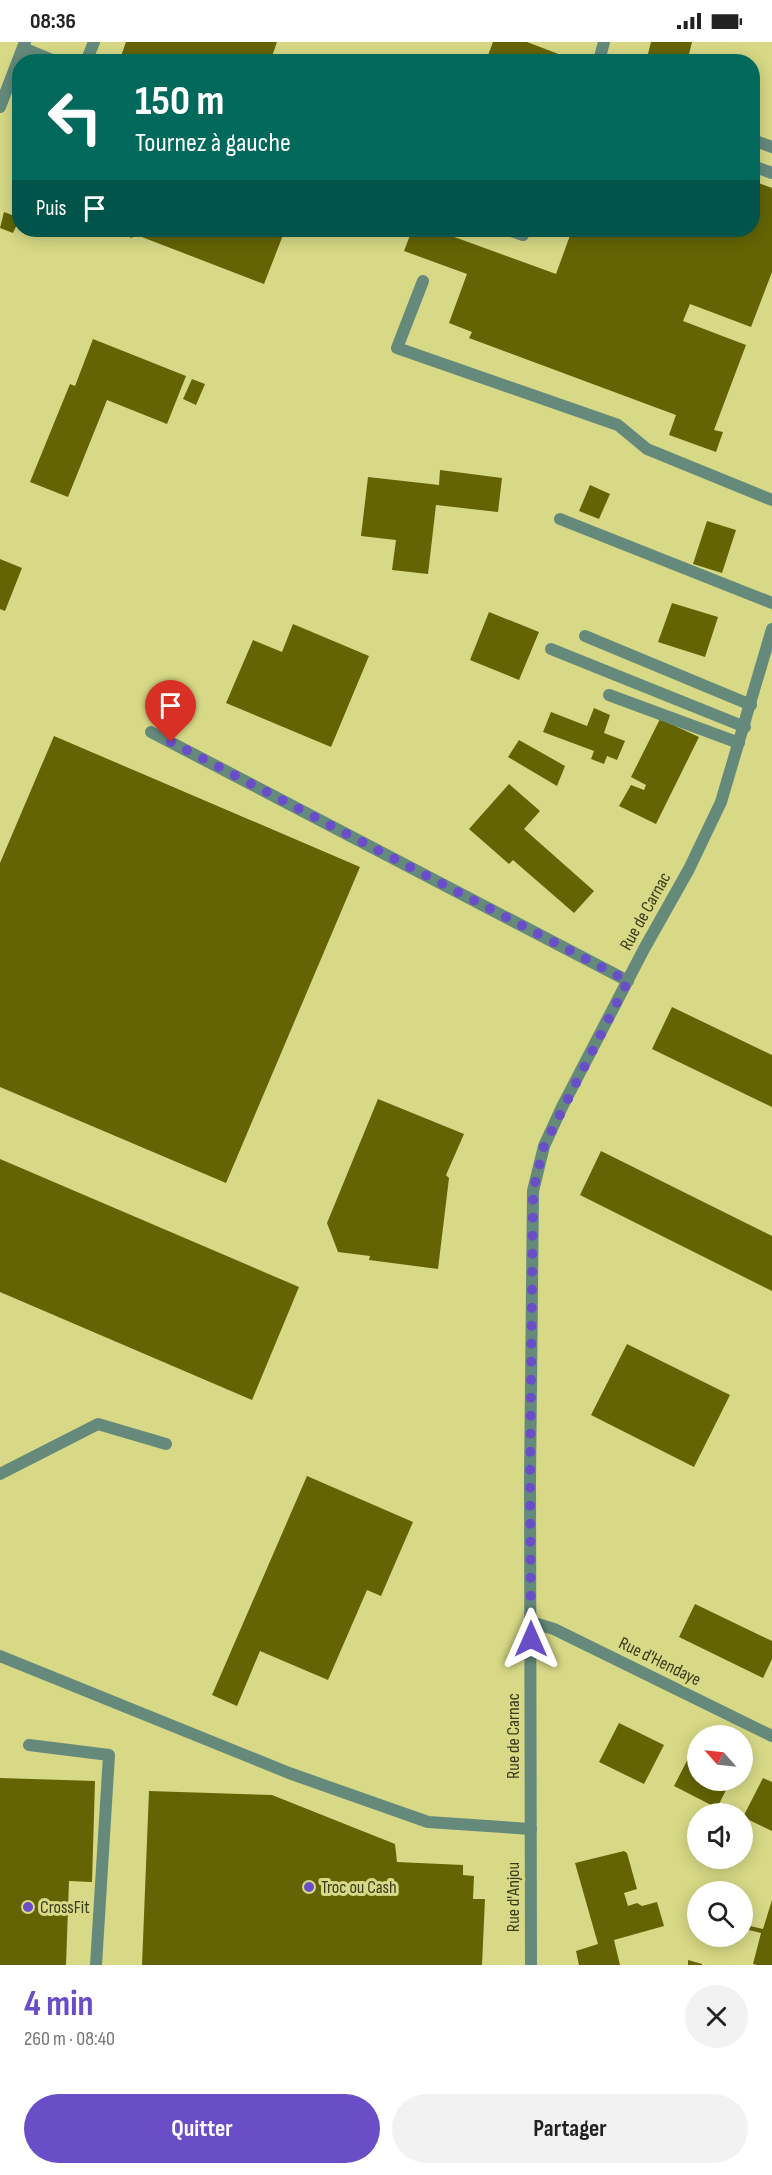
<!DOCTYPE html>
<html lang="fr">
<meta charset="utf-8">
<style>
:root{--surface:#fff;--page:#f2f2f2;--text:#222;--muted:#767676;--accent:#6a4ec7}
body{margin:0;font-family:"Sofia Sans Condensed",sans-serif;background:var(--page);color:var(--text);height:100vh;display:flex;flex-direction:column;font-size:22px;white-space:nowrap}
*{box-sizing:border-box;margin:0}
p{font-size:20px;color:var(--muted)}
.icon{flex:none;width:33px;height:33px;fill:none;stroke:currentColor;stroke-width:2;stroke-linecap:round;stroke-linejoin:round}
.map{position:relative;height:1923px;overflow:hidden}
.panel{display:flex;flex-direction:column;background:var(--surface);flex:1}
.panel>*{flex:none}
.banner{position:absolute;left:12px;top:12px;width:748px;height:183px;border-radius:24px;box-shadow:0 3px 15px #0003;background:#00695c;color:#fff;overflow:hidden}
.needle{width:39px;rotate:297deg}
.controls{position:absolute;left:687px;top:1683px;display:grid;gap:12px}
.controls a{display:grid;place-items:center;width:66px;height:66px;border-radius:50%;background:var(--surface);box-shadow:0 3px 15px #0003;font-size:30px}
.pin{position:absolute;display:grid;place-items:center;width:51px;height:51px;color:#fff;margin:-62px -26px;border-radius:50% 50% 50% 0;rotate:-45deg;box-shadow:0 0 6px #0007}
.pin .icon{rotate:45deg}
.me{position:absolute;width:66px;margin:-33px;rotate:0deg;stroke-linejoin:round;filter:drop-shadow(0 0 4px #0008)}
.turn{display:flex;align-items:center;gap:21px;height:126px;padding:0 24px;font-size:27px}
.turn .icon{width:78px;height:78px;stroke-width:2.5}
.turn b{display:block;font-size:42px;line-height:51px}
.then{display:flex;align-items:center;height:57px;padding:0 24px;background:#0003;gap:12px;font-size:22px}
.round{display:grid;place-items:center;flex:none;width:63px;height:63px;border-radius:32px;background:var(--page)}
.summary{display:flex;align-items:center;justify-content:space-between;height:102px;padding:0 24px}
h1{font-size:36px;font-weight:700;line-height:45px;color:var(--accent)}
.cta{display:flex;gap:12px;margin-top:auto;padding:12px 24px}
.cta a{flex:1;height:69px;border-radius:36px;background:var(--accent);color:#fff;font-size:24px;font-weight:700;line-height:69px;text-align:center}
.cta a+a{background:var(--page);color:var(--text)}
.status{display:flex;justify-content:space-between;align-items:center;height:42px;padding:0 30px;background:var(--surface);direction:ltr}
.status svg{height:16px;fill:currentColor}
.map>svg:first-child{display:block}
.building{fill:#646404}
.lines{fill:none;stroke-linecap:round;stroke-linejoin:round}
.lane{stroke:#658a7c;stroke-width:12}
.street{stroke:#658a7c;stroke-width:12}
.route{stroke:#6a4ec7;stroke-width:10;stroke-dasharray:0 18}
.poi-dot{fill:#6a4ec7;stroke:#d7d986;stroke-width:2}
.labels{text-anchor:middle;stroke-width:6;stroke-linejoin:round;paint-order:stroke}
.street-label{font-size:18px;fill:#3b3c1a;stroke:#d7d986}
.poi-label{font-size:18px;fill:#3b3c1a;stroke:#d7d986;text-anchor:start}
</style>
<div class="status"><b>08:36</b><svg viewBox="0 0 49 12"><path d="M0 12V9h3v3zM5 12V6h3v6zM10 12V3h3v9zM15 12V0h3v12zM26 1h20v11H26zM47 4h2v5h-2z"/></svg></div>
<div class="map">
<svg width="772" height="1923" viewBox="0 0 772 1923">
<rect width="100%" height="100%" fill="#d7d986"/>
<!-- building -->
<g class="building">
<path d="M126,0H277L270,20H119Z"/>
<path d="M493,0H527L561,13L558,20H497L487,16Z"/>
<path d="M651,0H692L687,20H646Z"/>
<path d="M753,139L772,146V230L751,285L690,262L683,279L746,303L714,388L723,390L716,410L669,393L676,373L469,296L472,290L449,281L467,232L404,209L412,188H435L556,232L572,188H753Z"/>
<path d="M4,170L20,176L13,191L0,186Z"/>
<path d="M110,188H285L264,242L134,192L132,196Z"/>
<path d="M93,297L186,334L167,382L107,358L68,455L30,440L70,342L75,344Z"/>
<path d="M192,337L205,342L196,363L183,357Z"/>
<path d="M440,428L502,436L498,470L436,463L428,532L392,528L396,498L361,494L368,435L439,443Z"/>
<path d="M590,443L610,452L599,477L579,469Z"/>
<path d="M707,479L736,488L722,531L693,522Z"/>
<path d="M0,517L22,526L5,569L0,567Z"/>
<path d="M672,561L718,575L705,615L658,600Z"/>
<path d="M489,570L539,590L519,638L470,618Z"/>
<path d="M293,582L369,614L331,705L226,661L253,598L282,610Z"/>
<path d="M594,666L610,673L604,691L625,699L617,718L607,714L604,722L591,717L594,709L543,690L551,670L587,684Z"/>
<path d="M660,677L699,695L656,782L619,764L631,743L644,748L646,743L631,735Z"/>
<path d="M54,694L360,825L226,1141L0,1045V821Z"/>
<path d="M519,698L565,724L557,744L508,715Z"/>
<path d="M509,742L540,769L524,787L594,849L574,871L513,818L509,822L469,787Z"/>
<path d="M672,965L772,1013V1065L652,1007Z"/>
<path d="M378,1057L464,1092L446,1133L449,1136L438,1227L369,1218L370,1214L338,1210L327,1181Z"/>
<path d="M601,1109L772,1194V1249L580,1153Z"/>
<path d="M0,1117L299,1245L252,1358L0,1250Z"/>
<path d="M627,1302L730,1353L694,1425L591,1373Z"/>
<path d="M307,1434L413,1480L381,1554L367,1548L328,1638L260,1609L237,1664L212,1653Z"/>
<path d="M695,1562L772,1599V1617L763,1636L679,1595Z"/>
<path d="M619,1681L664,1703L644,1742L599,1720Z"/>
<path d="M693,1707L698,1710V1738H731L717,1766L674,1744Z"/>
<path d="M0,1736L95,1739L92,1840L69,1839L66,1923H0Z"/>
<path d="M763,1736L772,1740V1789L743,1775Z"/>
<path d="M149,1749L272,1753L395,1802L397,1820L463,1823V1833L474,1834L473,1857H485L482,1923H142Z"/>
<path d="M624,1809L627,1811L637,1847L624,1851L628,1864L637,1861L642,1864L657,1860L664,1884L614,1898L620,1923H579L576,1909L598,1902L575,1821Z"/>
<path d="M772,1858V1923H757L753,1922L761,1891L749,1888L750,1884L763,1887Z"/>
<path d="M688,1918L702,1922V1923H688Z"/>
</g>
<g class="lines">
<!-- lane -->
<g class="lane">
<path d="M23,6L57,20"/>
<path d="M86,20L94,0"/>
<path d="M753,124L772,131"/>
<path d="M508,188L523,193L525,188"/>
<path d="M423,239L397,306L618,383L647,407L772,458"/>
<path d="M560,477L772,561"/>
<path d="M585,594L751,663"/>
<path d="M551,607L745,685"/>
<path d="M609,653L739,701"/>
<path d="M151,690L628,939"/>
<path d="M0,1432L98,1382L166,1402"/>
<path d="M29,1703L109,1713L96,1923"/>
</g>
<!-- street -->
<g class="street">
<path d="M601,20L600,15L604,0"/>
<path d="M0,65L25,0"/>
<path d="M753,98L772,105"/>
<path d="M531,1580L554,1587L772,1694"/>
<path d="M0,1614L289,1731L428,1780L531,1787"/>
<path d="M531,1923L530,1438L533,1149L544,1104L562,1065L644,907L689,827L721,760L772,587"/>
</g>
</g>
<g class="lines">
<!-- route -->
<path class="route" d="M171,700L628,939L544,1104L533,1149L530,1438L531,1597"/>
</g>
<!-- markers -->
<g class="poi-dot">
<circle cx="309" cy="1845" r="6"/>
<circle cx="28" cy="1865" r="6"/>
</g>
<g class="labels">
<!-- street labels -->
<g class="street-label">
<text transform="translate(645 869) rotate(-61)" y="6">Rue de Carnac</text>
<text transform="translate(660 1619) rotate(26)" y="6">Rue d'Hendaye</text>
<text transform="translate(513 1694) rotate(-90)" y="6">Rue de Carnac</text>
<text transform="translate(513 1855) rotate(-90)" y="6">Rue d'Anjou</text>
</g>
<!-- poi labels -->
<g class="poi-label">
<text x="321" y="1851">Troc ou Cash</text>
<text x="40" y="1871">CrossFit</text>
</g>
</g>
</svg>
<div class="controls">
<a><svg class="needle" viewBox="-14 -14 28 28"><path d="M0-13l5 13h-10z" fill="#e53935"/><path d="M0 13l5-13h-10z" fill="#767676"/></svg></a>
<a><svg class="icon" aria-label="sound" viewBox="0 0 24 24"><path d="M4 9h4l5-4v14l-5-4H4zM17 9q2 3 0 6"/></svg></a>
<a><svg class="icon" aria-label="search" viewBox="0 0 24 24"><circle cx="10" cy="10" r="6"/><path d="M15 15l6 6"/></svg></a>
</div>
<div class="pin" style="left:171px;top:700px;background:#d93025"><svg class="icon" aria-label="arrive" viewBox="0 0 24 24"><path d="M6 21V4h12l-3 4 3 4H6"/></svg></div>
<svg class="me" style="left:531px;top:1597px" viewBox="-20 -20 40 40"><path d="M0-17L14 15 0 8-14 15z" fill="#6a4ec7" stroke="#fff" stroke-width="4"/></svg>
<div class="banner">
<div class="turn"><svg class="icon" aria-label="left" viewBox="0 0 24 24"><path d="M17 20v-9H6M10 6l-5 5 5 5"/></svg><div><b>150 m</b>Tournez à gauche</div></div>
<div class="then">Puis<svg class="icon" aria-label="arrive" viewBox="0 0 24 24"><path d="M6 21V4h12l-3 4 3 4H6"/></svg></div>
</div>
</div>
<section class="panel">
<div class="summary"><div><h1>4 min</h1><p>260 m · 08:40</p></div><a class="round"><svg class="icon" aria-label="close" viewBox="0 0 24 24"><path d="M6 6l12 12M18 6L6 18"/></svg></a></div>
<div class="cta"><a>Quitter</a><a>Partager</a></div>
</section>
